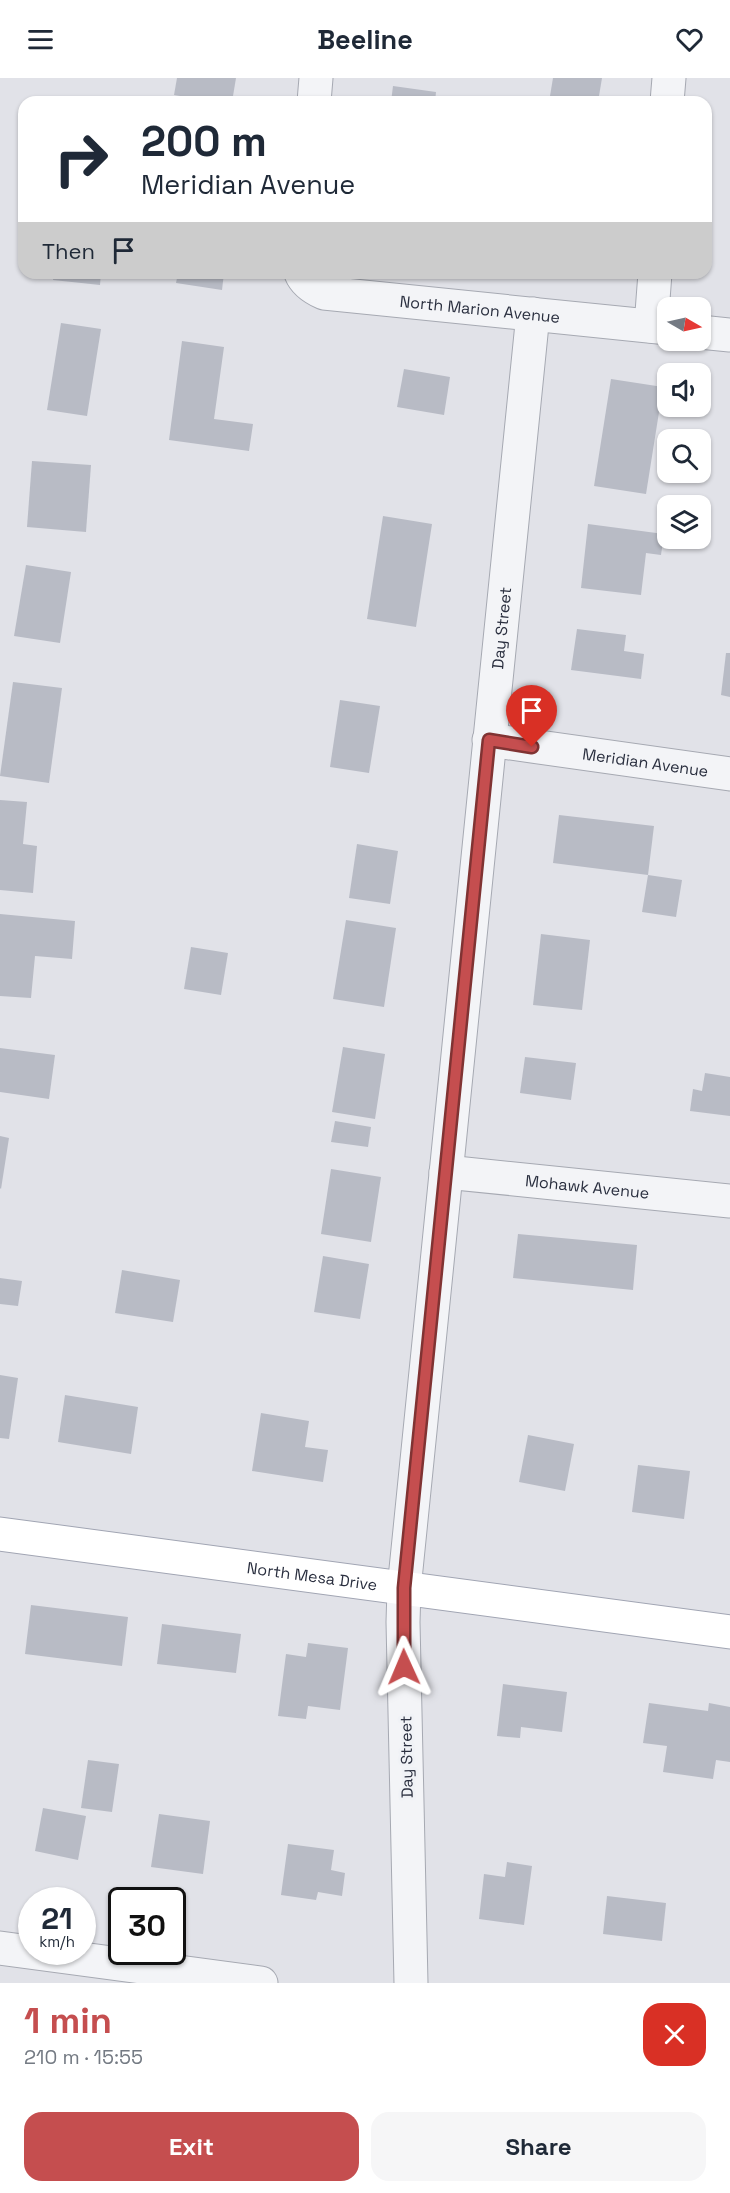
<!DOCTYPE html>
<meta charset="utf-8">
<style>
:root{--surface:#fff;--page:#f6f6f7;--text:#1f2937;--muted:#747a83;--accent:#c54e4f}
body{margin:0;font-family:"Space Grotesk",sans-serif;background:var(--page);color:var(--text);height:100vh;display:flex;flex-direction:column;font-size:22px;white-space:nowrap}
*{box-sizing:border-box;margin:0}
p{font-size:20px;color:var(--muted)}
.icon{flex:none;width:33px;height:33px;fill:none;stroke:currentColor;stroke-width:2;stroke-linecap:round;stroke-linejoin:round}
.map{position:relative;height:1905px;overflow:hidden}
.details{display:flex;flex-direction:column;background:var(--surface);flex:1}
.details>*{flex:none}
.top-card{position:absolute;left:18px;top:18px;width:694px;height:183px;border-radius:18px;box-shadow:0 2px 4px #0004;background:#fff;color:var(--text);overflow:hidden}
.needle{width:39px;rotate:99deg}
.fabs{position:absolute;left:657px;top:219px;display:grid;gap:12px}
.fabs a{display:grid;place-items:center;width:54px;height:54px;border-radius:12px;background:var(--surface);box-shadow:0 2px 4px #0004;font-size:30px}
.speed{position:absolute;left:18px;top:1809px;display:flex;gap:12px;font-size:30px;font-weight:700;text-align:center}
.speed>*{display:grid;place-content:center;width:78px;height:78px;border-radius:50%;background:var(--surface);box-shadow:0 2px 4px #0004;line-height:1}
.speed small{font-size:15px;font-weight:400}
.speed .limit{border:3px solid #111;border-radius:9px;background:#fff;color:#111}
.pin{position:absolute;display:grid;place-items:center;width:51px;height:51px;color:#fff;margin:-62px -26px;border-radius:50% 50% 50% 0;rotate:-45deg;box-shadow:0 0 6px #0007}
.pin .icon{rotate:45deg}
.me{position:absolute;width:66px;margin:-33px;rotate:359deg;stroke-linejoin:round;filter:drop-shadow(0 0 4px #0008)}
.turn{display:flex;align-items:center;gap:21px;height:126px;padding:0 24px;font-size:27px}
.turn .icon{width:78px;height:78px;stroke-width:2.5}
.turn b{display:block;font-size:42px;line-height:51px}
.then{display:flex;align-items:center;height:57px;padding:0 24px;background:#0003;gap:12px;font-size:22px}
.round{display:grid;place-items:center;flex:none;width:63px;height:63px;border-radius:18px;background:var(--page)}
.head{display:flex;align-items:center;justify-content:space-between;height:102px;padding:0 24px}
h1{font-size:36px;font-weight:700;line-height:45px;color:var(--accent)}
.action{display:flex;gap:12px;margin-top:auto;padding:12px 24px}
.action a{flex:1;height:69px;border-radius:18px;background:var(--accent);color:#fff;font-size:24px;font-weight:700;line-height:69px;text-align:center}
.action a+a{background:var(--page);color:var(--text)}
header{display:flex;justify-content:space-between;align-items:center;height:78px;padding:0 24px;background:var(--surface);font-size:27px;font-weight:700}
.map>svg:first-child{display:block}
.building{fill:#b8bbc5}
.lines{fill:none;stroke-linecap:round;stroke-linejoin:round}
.minor-casing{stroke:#a6a9b2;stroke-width:35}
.major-casing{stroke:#a1a5b3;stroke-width:35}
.minor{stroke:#f3f4f7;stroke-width:33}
.major{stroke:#fff;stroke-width:33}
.route-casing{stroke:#803333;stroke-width:15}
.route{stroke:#c54e4f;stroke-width:10}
.labels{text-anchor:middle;stroke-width:6;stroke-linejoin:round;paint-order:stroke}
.street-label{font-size:16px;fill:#2a2f3f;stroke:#f0f2f6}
</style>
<header><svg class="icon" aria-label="menu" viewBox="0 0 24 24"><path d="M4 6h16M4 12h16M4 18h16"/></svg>Beeline<svg class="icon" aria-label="heart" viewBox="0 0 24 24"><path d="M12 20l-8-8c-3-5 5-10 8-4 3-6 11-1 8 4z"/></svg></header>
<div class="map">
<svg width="730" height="1905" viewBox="0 0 730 1905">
<rect width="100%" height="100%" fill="#e1e2e8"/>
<!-- building -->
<g class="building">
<path d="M177,0H236L232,24H217L174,17Z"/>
<path d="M553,0H602L598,24H549Z"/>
<path d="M393,8L436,14L435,24H391Z"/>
<path d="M54,195H101L100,207L53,202Z"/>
<path d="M178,195H224L222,212L176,205Z"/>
<path d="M61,245L101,251L87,338L47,332Z"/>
<path d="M182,263L224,269L214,341L253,346L249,373L169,362Z"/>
<path d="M404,291L450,299L444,337L397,329Z"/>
<path d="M611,301L663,309L646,416L594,408Z"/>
<path d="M32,383L91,387L86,454L27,449Z"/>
<path d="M383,438L432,446L416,549L367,541Z"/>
<path d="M588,446L664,456L661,477L646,475L641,517L581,510Z"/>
<path d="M26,487L71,494L60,565L14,558Z"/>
<path d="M577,551L626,557L624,573L644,576L641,601L571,592Z"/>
<path d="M726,575H730V619L721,617Z"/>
<path d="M13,604L62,610L49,705L0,698Z"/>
<path d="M340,622L380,628L369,695L330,689Z"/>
<path d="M0,722L27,724L23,766L37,768L33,815L0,812Z"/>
<path d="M559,737L654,748L648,797L553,785Z"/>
<path d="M357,766L398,773L390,826L349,820Z"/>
<path d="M648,797L682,802L676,839L642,834Z"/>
<path d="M0,836L75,843L72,881L35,878L31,920L0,918Z"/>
<path d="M346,842L396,850L384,929L333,921Z"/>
<path d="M541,856L590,862L582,932L533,927Z"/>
<path d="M191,869L228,875L221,917L184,911Z"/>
<path d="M343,969L385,976L375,1041L332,1034Z"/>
<path d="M0,970L55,977L49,1021L0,1014Z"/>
<path d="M525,979L576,985L571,1022L520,1015Z"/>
<path d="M705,995L730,999V1038L690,1033L693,1011L702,1013Z"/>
<path d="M335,1043L371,1049L368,1069L331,1064Z"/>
<path d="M0,1058L9,1060L1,1111L0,1110Z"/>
<path d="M331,1091L381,1099L371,1164L321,1156Z"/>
<path d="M518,1156L637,1167L633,1212L513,1200Z"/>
<path d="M323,1178L369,1186L360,1241L314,1234Z"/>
<path d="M122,1192L180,1202L173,1244L115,1235Z"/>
<path d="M0,1200L22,1203L18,1228L0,1226Z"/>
<path d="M0,1297L18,1300L9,1361L0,1360Z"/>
<path d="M65,1317L138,1329L131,1376L58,1364Z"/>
<path d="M261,1335L309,1343L305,1369L328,1372L323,1404L252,1393Z"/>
<path d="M528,1357L574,1366L565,1413L519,1404Z"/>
<path d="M638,1387L690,1393L684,1441L632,1434Z"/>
<path d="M31,1527L128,1539L122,1588L25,1576Z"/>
<path d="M162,1546L241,1556L236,1595L157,1586Z"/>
<path d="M308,1565L348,1570L340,1632L308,1628L306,1641L278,1638L286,1576L306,1579Z"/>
<path d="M503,1606L567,1614L562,1654L521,1649L520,1660L497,1658Z"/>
<path d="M649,1625L708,1633L709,1625L730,1629V1684L716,1682L713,1701L663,1694L667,1668L643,1665Z"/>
<path d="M88,1682L119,1686L112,1734L81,1730Z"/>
<path d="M43,1730L86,1738L78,1782L35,1773Z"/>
<path d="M159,1736L210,1743L203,1796L151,1789Z"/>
<path d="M288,1766L334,1772L331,1792L345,1795L342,1818L318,1814L316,1822L281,1817Z"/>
<path d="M507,1784L532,1788L524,1847L479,1841L484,1796L505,1799Z"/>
<path d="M607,1818L666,1825L662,1863L603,1856Z"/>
</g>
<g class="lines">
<!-- minor casing -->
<g class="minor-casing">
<g id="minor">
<path d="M314,24L316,0"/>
<path d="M667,24L669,0"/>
<path id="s1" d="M301,195C305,205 315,211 324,215L668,250"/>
<path d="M651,248L655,195"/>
<path d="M700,254L730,257"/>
<path id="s2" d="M489,662L730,696"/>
<path id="s3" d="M446,1094L730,1123"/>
<path d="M0,1870L261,1905"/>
<path id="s4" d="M411,1905L403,1544L404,1511L533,236"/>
</g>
</g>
<!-- major casing -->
<g class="major-casing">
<g id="major">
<path id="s5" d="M0,1456L730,1554"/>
</g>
</g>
<!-- minor -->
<use href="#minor" class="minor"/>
<!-- major -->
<use href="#major" class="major"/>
</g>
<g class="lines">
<!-- route casing -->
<g class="route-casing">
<path id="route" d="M404,1589V1510L489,662L532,669"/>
</g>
<!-- route -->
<use href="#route" class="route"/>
</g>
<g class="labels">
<!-- street labels -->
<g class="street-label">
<text dy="6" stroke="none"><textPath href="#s1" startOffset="188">North Marion Avenue</textPath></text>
<text dy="6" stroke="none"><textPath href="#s4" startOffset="1360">Day Street</textPath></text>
<text dy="6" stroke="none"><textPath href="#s2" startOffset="158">Meridian Avenue</textPath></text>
<text dy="6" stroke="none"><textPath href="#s3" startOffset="142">Mohawk Avenue</textPath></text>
<text dy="6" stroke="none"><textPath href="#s5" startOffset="315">North Mesa Drive</textPath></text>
<text transform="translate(406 1679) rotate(-91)" y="6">Day Street</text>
</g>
</g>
</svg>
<div class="fabs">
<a><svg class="needle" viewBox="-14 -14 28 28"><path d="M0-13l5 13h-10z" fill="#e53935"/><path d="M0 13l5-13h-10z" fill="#747a83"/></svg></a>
<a><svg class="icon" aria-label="sound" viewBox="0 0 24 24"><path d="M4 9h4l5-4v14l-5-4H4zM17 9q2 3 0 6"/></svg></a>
<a><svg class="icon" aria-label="search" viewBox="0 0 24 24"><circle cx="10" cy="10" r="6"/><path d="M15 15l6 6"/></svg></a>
<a><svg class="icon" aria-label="layers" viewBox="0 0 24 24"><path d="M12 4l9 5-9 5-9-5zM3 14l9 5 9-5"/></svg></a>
</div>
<div class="speed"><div>21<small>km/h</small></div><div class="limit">30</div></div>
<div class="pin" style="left:532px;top:669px;background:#d93025"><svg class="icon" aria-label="arrive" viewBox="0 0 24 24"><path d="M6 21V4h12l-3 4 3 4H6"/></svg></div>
<svg class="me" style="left:404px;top:1589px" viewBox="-20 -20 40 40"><path d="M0-17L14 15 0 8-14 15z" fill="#c54e4f" stroke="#fff" stroke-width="4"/></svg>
<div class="top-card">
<div class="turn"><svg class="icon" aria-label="right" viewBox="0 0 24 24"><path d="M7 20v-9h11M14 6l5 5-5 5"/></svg><div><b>200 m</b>Meridian Avenue</div></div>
<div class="then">Then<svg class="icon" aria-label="arrive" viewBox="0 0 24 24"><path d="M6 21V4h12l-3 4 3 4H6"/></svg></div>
</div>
</div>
<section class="details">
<div class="head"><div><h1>1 min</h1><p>210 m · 15:55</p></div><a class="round" style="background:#d93025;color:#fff"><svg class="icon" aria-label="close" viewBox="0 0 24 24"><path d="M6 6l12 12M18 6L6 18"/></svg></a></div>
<div class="action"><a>Exit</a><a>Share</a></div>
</section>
